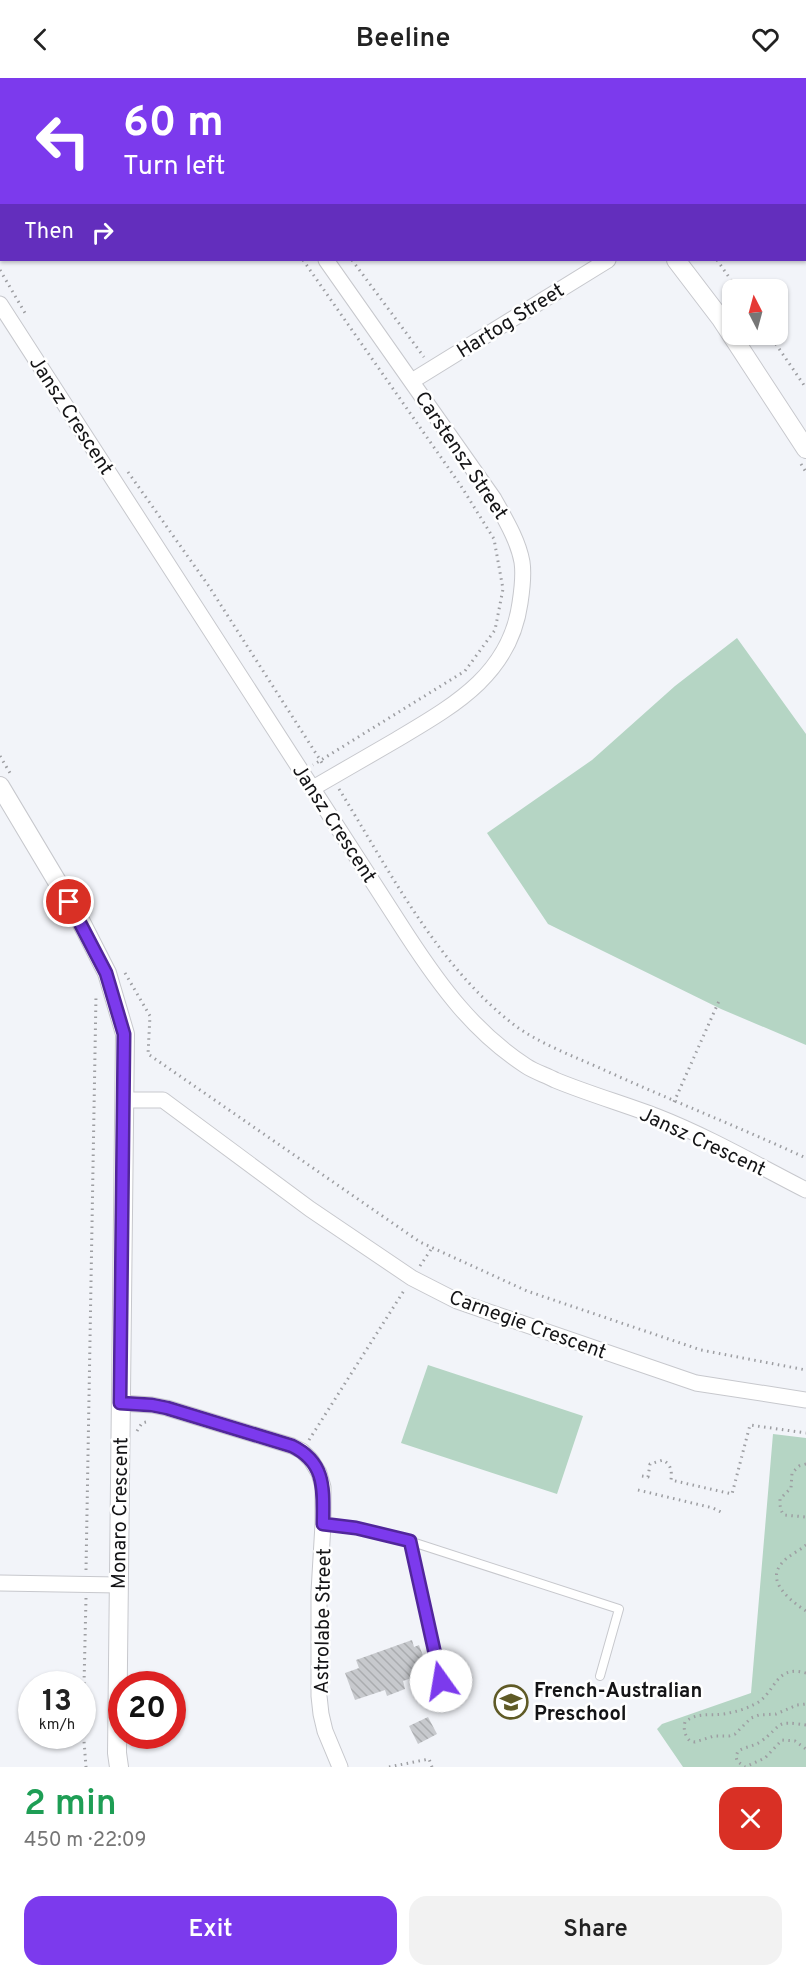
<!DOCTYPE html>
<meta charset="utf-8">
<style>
:root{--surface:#fff;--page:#f2f2f2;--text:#222;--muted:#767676;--accent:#7c3aed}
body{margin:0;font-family:Overpass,sans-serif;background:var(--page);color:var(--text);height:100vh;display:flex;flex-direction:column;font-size:22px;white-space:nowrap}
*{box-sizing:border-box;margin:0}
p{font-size:20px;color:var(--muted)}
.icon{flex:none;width:33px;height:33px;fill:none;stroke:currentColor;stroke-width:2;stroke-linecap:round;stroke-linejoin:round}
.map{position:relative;height:1689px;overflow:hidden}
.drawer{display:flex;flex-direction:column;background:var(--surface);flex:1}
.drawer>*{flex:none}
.hud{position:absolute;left:0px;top:0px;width:807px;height:183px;box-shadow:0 2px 4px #0004;background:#7c3aed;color:#fff;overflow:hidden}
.needle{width:39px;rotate:354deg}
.buttons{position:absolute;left:722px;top:201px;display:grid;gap:12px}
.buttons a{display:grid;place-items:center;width:66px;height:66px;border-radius:12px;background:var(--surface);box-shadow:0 2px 4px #0004;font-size:30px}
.speed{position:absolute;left:18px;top:1593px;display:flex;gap:12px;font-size:30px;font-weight:700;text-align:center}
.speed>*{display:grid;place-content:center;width:78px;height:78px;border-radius:50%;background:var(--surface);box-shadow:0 2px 4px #0004;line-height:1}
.speed small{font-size:15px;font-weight:400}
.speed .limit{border:9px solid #d22;background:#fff;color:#111}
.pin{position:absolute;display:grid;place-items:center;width:51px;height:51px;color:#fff;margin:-26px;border:3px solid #fff;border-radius:50%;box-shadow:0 2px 6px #0007}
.me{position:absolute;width:66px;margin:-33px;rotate:347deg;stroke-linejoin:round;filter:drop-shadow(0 0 4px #0008)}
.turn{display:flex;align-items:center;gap:21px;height:126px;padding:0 24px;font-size:27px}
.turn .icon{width:78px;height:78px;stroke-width:2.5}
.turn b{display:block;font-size:42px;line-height:51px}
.then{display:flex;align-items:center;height:57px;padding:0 24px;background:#0003;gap:12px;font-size:22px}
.round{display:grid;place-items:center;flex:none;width:63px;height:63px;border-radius:18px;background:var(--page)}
.headline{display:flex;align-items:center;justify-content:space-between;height:102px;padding:0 24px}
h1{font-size:36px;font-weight:600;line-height:45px;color:#1e9e55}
.action{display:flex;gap:12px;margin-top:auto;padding:12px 24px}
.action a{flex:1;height:69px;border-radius:18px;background:var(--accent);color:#fff;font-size:24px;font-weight:600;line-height:69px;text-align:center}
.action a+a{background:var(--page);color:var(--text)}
header{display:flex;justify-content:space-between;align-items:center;height:78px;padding:0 24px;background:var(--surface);font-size:27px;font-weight:600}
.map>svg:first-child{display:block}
.park{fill:#b5d5c4}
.building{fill:url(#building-back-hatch)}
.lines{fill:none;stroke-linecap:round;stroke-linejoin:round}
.service-casing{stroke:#c7c8cd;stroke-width:10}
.minor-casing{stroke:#c7c8cd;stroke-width:17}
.tertiary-casing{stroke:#c7c8cd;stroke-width:20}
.path{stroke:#9d9ea2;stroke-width:3;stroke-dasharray:1.5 4.5;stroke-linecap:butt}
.service{stroke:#fff;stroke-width:8}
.minor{stroke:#fff;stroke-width:15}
.tertiary{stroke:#fff;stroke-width:18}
.route-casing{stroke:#51269a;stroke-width:15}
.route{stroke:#7c3aed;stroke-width:10}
.labels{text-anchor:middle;stroke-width:5;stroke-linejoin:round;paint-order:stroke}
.street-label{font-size:20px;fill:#141416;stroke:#fff}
.poi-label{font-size:20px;font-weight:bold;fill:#141416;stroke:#fff;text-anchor:start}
</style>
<header><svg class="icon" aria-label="back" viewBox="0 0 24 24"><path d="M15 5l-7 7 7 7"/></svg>Beeline<svg class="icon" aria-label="heart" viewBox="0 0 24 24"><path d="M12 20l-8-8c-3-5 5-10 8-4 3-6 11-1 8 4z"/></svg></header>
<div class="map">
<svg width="806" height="1689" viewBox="0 0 806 1689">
<defs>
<pattern id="building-back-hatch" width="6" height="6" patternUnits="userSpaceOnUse" patternTransform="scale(1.5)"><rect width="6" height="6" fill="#c7c9cd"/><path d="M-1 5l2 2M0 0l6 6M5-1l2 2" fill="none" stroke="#aaacaf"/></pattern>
</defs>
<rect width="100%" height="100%" fill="#f2f4f9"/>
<!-- park -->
<g class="park">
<path d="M737,560L806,656V967L721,931L548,846L487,755L592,682L675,608Z"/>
<path d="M428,1287L583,1338L557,1416L401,1365Z"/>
<path d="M773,1356L806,1360V1689H683L657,1651L662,1646L751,1615Z"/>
</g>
<!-- building -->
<g class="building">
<path d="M412,1562L414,1569L419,1567L429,1594L403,1603L405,1611L387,1618L385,1612L355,1622L345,1595L359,1590L356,1582Z"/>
<path d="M428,1639L437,1656L418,1666L409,1648Z"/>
</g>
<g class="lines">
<!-- service casing -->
<g class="service-casing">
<g id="service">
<path d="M323,1446L356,1450L400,1460L619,1531L600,1598"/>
<path d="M410,1463L441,1603"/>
</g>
</g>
<!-- minor casing -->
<g class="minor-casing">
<g id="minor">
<path d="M204,0L205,2"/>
<path d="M0,226L407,857C441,909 474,954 526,988C535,994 546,997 555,1002C589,1016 624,1026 658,1039C709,1059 757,1087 806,1112"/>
<path d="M412,303L608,182"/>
<path d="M313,710C341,694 368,678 396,662C453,628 510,597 520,525C522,512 524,497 522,484C518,462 505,441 494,421L326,182"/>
<path d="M124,1022H163L310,1131L412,1200L457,1223L696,1305L806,1322"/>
<path d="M120,1325L152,1327L167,1330L292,1368L302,1373L311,1382L319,1395L323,1409V1446L319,1514V1618L321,1636L325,1653L340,1689"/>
<path d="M0,1505L118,1507"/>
</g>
</g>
<!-- tertiary casing -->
<g class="tertiary-casing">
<g id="tertiary">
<path d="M523,0L524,2"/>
<path d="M676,182L721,241L806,371"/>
<path d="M0,708L80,842L107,895L125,956L117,1675L119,1689"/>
</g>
</g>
<!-- path -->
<g class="path">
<path d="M178,0L179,2"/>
<path d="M227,0L228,2"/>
<path d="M488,0L489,2"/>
<path d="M574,0L575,2"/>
<path d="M303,182L461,408L494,461L503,511L495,552L465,593L313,687"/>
<path d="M352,182L424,279"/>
<path d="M717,182L738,212"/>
<path d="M0,192L25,235"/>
<path d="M769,256L806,310"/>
<path d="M801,386L806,394"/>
<path d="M128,394L208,507L324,688"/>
<path d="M0,678L10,695"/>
<path d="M339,711C389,792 437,887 513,946C536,964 575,979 602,991C670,1022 739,1049 806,1080"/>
<path d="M125,895L150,938L148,976L420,1164L527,1213L701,1272L806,1292"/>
<path d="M674,1024L719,923"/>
<path d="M420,1188L432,1170"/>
<path d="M137,1353L142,1345L150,1343"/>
<path d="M309,1362L405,1211"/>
<path d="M806,1386L799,1388L792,1395L791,1410L780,1421C780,1428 780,1432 784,1437L806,1439"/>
<path d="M642,1398L648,1399L650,1386L663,1382C671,1387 672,1392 671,1402L732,1416L750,1347L806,1355"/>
<path d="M638,1412L713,1430L721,1434"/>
<path d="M806,1467C799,1473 789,1477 783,1484C764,1503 791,1523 806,1533"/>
<path d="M86,1492L96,917"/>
<path d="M86,1520L83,1650L86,1689"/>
<path d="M806,1595C774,1586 776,1616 755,1626C746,1631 735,1634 724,1636C709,1638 697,1634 685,1644C683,1651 685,1658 690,1663L695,1664L714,1658H729L735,1656L751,1640L759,1637L776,1636L797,1627L806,1626"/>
<path d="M806,1647C773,1642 784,1647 760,1664C754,1668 745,1669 738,1673L736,1678L737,1683L745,1689L765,1680L782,1662L795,1663L806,1671"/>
<path d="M389,1689L429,1681L432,1689"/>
</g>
<!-- service -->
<use href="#service" class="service"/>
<!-- minor -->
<use href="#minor" class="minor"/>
<!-- tertiary -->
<use href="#tertiary" class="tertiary"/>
</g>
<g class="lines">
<!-- route casing -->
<g class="route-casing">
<path id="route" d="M69,824L106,895L124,956L120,1325L152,1327L167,1330L292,1368C327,1385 323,1413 323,1446L356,1450L410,1463L441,1603"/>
</g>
<!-- route -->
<use href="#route" class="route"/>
</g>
<!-- icons -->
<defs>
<g id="school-ring" transform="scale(1.725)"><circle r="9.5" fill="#fff" stroke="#5f5a26" stroke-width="1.5"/><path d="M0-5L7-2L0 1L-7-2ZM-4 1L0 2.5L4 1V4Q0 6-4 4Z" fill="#5f5a26"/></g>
</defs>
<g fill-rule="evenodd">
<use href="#school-ring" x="511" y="1624"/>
</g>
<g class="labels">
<!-- street labels -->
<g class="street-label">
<text transform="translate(510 242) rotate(-32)" y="7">Hartog Street</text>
<text transform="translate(72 337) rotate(57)" y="7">Jansz Crescent</text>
<text transform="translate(462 377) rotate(56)" y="7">Carstensz Street</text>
<text transform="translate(335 745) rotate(57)" y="7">Jansz Crescent</text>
<text transform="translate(703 1063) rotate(25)" y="7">Jansz Crescent</text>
<text transform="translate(528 1246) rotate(20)" y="7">Carnegie Crescent</text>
<text transform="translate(119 1435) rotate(-89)" y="7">Monaro Crescent</text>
<text transform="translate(322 1543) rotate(-89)" y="7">Astrolabe Street</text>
</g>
<!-- poi labels -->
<g class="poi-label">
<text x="534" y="1619">French-Australian<tspan x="534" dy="23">Preschool</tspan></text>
</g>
</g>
</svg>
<div class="buttons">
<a><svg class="needle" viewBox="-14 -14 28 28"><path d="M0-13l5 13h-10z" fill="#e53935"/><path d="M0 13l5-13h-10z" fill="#767676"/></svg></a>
</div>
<div class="speed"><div>13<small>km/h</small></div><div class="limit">20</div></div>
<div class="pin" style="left:69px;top:824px;background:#d93025"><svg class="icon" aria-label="arrive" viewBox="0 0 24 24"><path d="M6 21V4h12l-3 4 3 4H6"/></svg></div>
<svg class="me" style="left:441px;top:1603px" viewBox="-20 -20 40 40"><circle r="19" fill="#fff"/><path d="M0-13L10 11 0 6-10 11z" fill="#7c3aed"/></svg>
<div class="hud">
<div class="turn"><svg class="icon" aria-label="left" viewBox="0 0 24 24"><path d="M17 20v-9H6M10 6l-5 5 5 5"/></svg><div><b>60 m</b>Turn left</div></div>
<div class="then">Then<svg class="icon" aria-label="right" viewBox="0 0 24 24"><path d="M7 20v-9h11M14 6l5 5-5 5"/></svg></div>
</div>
</div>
<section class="drawer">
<div class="headline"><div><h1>2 min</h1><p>450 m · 22:09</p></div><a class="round" style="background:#d93025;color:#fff"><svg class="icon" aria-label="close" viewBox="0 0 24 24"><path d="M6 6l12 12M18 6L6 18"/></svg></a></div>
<div class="action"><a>Exit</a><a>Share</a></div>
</section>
